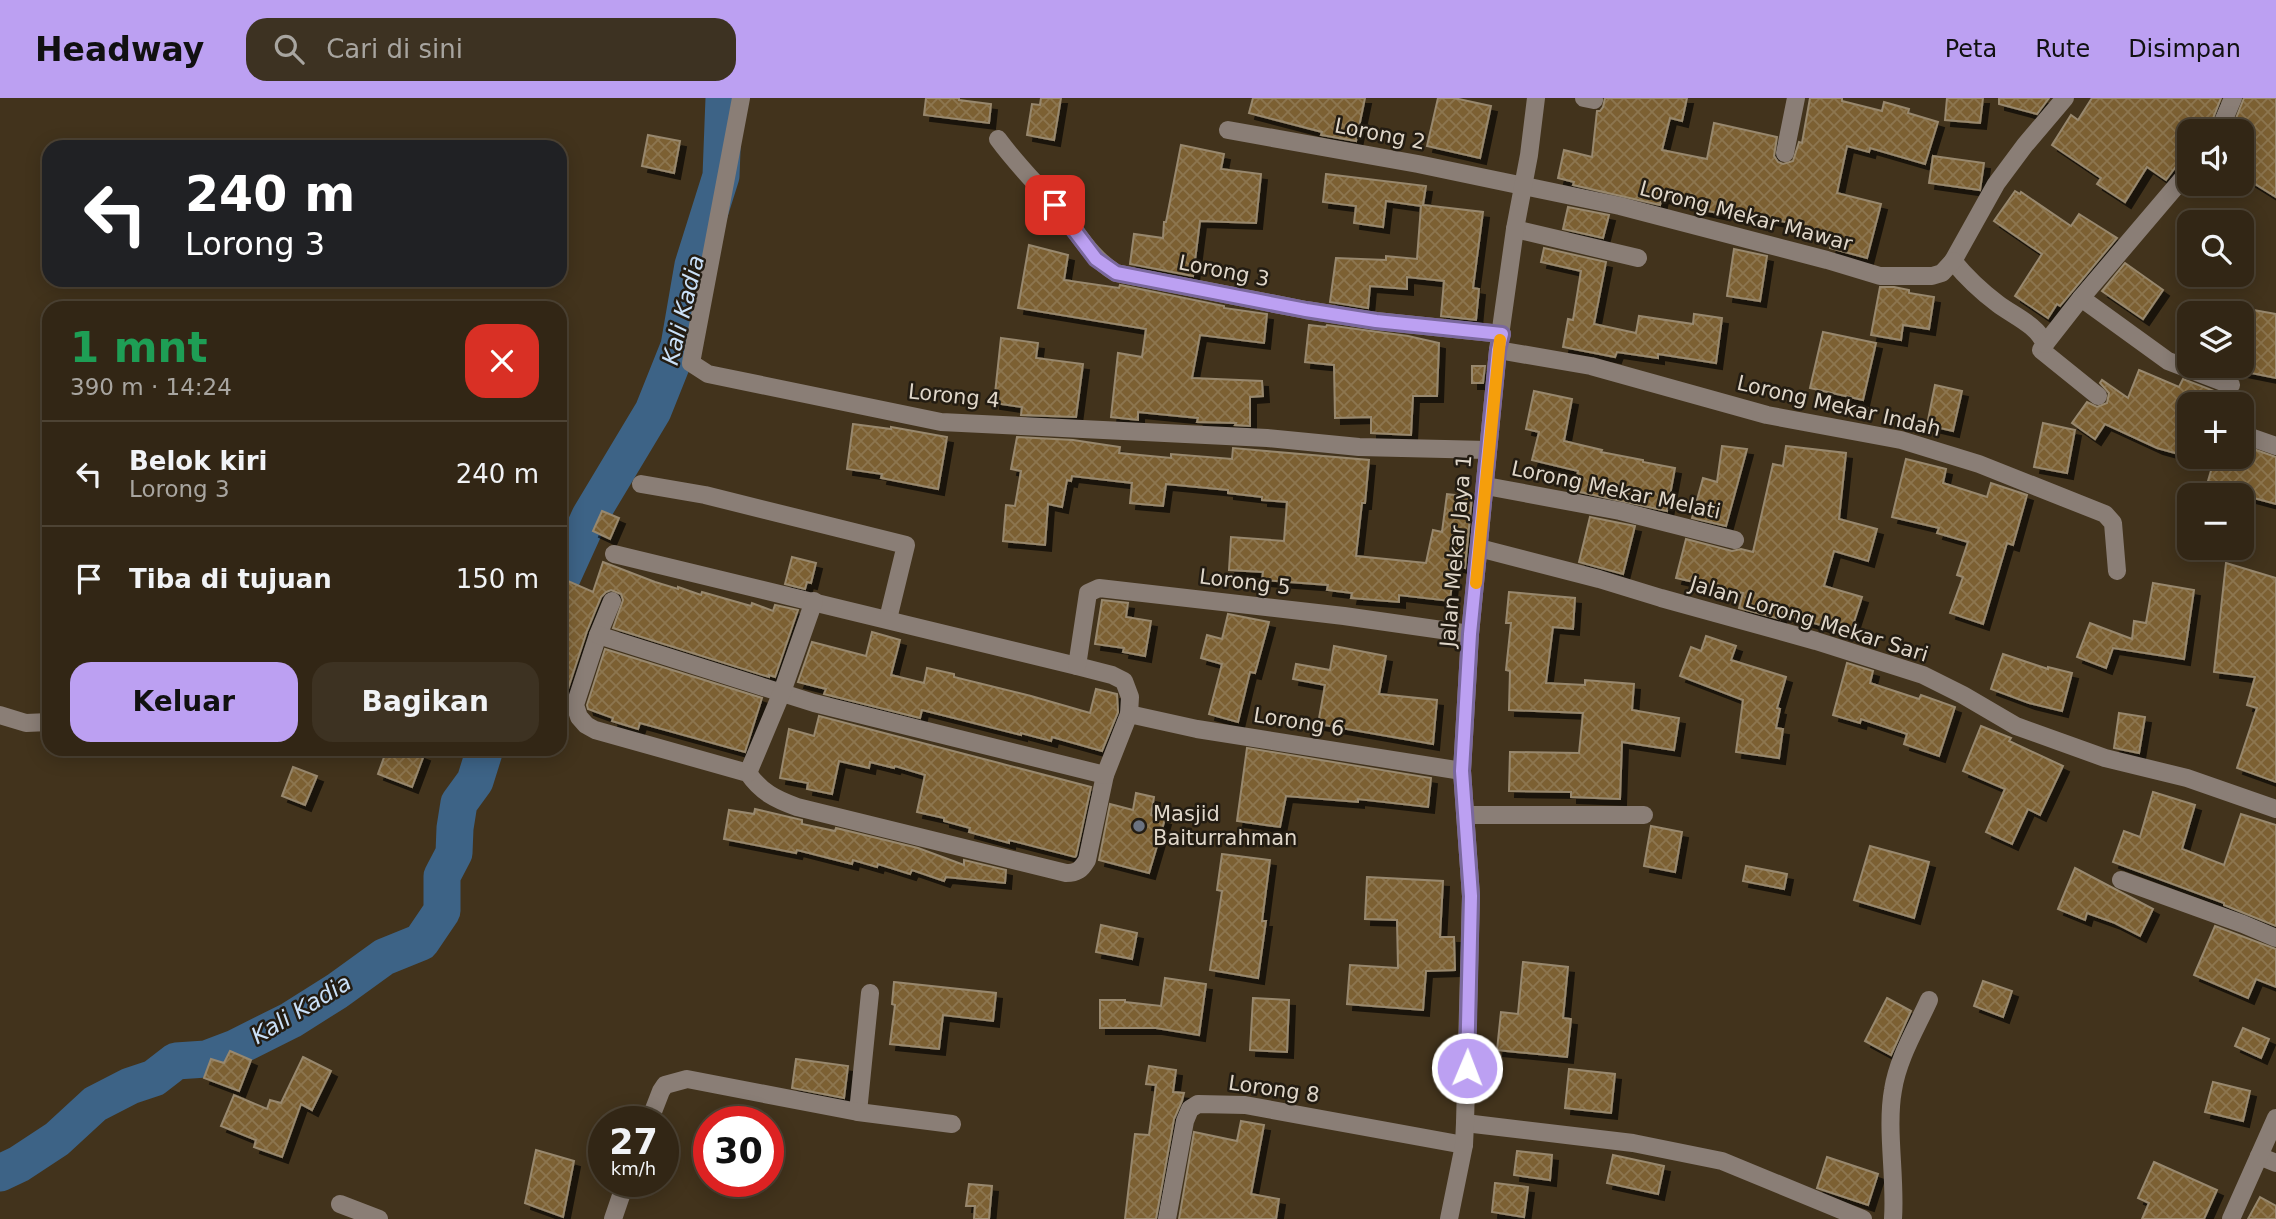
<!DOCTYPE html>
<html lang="id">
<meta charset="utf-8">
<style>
:root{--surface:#322615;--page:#3d3222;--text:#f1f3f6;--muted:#a8a5a0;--line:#4d4334;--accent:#bca0f2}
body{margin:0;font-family:"DejaVu Sans",sans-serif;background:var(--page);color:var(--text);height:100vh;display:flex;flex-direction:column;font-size:26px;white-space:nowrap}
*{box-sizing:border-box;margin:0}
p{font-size:23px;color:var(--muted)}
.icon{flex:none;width:38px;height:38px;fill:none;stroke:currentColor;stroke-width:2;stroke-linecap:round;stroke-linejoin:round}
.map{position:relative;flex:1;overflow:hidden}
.drawer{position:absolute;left:42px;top:203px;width:525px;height:455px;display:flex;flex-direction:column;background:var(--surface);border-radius:21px;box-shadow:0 4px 18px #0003,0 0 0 2px var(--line)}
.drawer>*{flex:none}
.top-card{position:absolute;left:42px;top:42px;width:525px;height:147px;border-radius:21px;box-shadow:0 4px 18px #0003,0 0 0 2px var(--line);background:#202124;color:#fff;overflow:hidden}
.controls{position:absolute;left:2177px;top:21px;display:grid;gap:14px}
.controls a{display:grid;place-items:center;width:77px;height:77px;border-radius:14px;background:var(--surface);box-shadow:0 4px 18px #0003,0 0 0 2px var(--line);font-size:35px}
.speed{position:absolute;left:588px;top:1008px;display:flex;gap:14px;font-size:35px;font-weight:700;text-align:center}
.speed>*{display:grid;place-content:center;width:91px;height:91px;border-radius:50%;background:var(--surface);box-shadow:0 4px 18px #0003,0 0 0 2px var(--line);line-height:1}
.speed small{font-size:18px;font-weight:400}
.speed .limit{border:10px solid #d22;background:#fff;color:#111}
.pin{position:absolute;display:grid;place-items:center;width:60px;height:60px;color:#fff;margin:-30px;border-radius:14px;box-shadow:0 4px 10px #0006}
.me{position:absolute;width:77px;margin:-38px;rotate:1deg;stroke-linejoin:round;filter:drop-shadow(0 0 5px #0008)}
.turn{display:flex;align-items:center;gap:24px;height:147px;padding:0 28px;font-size:32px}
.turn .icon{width:91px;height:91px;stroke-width:2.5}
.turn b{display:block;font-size:49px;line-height:60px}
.round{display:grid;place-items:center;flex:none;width:74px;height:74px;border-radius:21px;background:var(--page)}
.headline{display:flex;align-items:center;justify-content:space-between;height:119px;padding:0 28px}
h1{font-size:42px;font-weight:600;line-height:52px;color:#1e9e55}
.primary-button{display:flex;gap:14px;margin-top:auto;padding:14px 28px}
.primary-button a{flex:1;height:80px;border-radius:21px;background:var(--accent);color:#111;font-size:28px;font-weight:600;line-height:80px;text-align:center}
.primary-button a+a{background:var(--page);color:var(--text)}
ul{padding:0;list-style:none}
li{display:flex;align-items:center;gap:21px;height:105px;padding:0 28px;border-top:2px solid var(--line)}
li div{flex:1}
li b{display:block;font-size:26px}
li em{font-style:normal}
header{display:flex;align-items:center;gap:42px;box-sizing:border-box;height:98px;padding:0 35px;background:var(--accent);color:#111}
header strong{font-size:33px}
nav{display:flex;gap:38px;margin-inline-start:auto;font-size:24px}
.search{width:490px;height:63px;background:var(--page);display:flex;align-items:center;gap:18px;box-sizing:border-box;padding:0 24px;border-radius:21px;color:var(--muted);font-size:26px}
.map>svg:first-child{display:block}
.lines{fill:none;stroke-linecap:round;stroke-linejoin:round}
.river{stroke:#3d6386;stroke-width:37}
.building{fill:url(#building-cross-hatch);stroke:#98886e;stroke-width:2;filter:url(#shadow)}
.minor{stroke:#8a7e76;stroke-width:18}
.route-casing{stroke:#7a689d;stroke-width:18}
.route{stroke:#bca0f2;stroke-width:12}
.slow{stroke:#f59e0b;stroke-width:12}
.worship-dot{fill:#6b7280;stroke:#231c12;stroke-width:2.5}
.labels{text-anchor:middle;stroke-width:5;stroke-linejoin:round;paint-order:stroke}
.street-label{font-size:21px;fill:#dfd6c9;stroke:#231c12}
.poi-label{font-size:21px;fill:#dfd6c9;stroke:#231c12;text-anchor:start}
.water-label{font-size:23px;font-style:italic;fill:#cae1f9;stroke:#231c12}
</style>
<header>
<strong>Headway</strong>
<div class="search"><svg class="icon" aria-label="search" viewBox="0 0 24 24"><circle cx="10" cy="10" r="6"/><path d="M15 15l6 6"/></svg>Cari di sini</div>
<nav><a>Peta</a><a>Rute</a><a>Disimpan</a></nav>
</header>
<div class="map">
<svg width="2276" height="1121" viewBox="0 0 2276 1121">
<defs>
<pattern id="building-cross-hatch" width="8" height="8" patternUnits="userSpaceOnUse" patternTransform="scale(1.75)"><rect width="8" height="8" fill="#7b6033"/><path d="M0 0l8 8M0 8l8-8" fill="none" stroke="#8d764f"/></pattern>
<filter id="shadow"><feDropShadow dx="6" dy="6" stdDeviation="0" flood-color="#0009"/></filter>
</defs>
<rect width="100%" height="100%" fill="#42331c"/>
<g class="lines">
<!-- river -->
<g class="river">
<path d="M560,484L590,418L653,313L679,248L693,167L721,78L724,0"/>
<path d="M0,1075L19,1066L57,1041L95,1006L130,988L154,980L176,963L206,961L235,950L291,922L337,893L384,859L421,844L442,813V778L454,755L455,730L459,705L475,683L485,651"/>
</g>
</g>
<!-- building -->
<g class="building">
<path d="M926,0H959V2L991,6L989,25L924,17Z"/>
<path d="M1041,0H1061L1054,42L1027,37L1032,6L1040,7Z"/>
<path d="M1253,0H1365L1356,43L1321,37L1322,34L1249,15Z"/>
<path d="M1438,0H1454L1491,8L1480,60L1427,48Z"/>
<path d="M1605,0H1687L1682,23L1670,20L1662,52L1707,61L1714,25L1777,39L1774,58L1778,64L1783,66L1793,63L1799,44L1802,45L1810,0H1842V3L1882,13L1884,4L1909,11L1908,15L1938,24L1925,66L1870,50L1869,54L1847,48L1837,95L1881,106L1867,160L1830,150L1833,137L1790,129L1791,125L1723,112V116L1698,111L1699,106L1662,99L1660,107L1573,87L1574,84L1558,80L1564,52L1592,59L1597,13H1600L1603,9Z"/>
<path d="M1947,0H1983L1980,25L1945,22Z"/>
<path d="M1999,0H2049L2037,16L1999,6Z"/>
<path d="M2092,0H2221L2208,33H2189V51L2166,82L2147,69L2125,104L2097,86L2101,80L2052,47L2071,17L2078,22Z"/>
<path d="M2244,0H2276V99L2242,78V33H2231Z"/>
<path d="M648,37L680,43L674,75L642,68Z"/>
<path d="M1181,47L1224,56L1221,71L1261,76L1256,125L1200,123L1193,178L1130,166L1134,136L1163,140L1164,124H1166Z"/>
<path d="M1933,58L1984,65L1980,92L1929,85Z"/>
<path d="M1326,76L1426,88L1423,107L1483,114L1473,190L1479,191L1476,222L1441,218L1444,183L1407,179V191L1370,188L1368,210L1330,204L1336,160L1386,162V158L1417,161L1421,108L1386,103L1383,129L1354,125L1356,108L1323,104Z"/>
<path d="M2015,93L2020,96L2021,94L2071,128L2079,116L2117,140L2060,208L2057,206L2048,220L2015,198L2042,156L1994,123Z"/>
<path d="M1568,109L1609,117L1603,140L1563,131Z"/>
<path d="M1029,147L1068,157L1064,182L1119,190L1120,187L1224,208V210L1267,216L1264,245L1200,237L1192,280L1262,283L1263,298L1250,299V328L1235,327L1236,325L1197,324L1198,320L1138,314V322L1111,319L1118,255L1142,259L1146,231L1018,210Z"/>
<path d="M1544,150L1606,164L1594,226L1636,235L1639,218L1693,226L1694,216L1722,220L1716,265L1658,256V260L1617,254L1615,259L1563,249L1568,221L1573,222L1581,173L1541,164Z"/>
<path d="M1734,151L1767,158L1760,203L1727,198Z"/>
<path d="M2125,165L2163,192L2143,221L2102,193Z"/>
<path d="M1880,189H1894L1909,192V195L1934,199L1929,231L1903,227L1901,242L1871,237Z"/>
<path d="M2242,210L2276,216V280L2241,273L2247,239L2242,238Z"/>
<path d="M1309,227L1326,229L1327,227L1408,238L1439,245L1437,298H1413L1411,337L1371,335V319L1335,320L1334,267L1305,264Z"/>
<path d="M1823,234L1876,245L1863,302L1810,290Z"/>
<path d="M1001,240L1038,245L1036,260L1083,266L1076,319L1021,317L1022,309L994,305Z"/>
<path d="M1472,268H1485L1483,285H1472Z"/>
<path d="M2139,272L2179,289L2183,281L2227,298H2235L2229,306H2189V359L2157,350L2105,326L2095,341L2072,325L2087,304L2097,309L2107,305L2109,295L2100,285L2102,282L2128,300Z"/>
<path d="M1935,287L1962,293L1953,333L1927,327Z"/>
<path d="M1534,293L1572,301L1564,343L1602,352L1601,354L1643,362V364L1675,370L1667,413L1575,393L1578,373L1532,362L1539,334L1526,331Z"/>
<path d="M2043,325L2075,332L2067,375L2034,369Z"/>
<path d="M853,326L891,331V329L947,339L938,391L881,380L882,376L847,371Z"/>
<path d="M1017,339L1073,342L1120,349L1119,355L1171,360V356L1232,361L1233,350L1369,362L1365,405H1362L1356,458L1426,465L1433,432L1442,434L1447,396L1472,399L1465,470L1454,467L1450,503L1399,497V504L1351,500L1352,495L1327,492L1328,487L1262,482L1263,474L1229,472L1231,439L1284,443L1287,404L1262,402V399L1228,395V392L1166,386L1163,408L1130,405L1132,385L1072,378L1071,383L1067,382L1062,409L1048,406L1045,447L1003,443L1006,407L1015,408L1021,373L1011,371Z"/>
<path d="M2242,347L2276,359V406L2250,399L2252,394L2208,383L2215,359H2242Z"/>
<path d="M1722,348L1747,351L1726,428L1692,420L1703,380L1717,384Z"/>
<path d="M1786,348L1846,355L1839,421L1877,431L1868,463L1834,453L1824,488L1862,499L1850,536L1781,515L1780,521L1739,510L1743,495L1676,480L1686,441L1732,453L1741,451L1753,454L1773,366L1783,368Z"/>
<path d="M1906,361L1946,371L1943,385L1987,399L1991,385L2027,397L2013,447L2007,445L1983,526L1950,515L1963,479L1957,477L1968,444L1937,435L1939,430L1892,419Z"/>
<path d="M602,413L619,420L610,441L593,433Z"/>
<path d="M1590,419L1635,428L1623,476L1579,464Z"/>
<path d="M792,459L816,465L811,485L807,484L805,491L785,486Z"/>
<path d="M603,464L655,484L678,491V489L701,497L702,494L751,508L752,505L773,513L775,507L798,512L775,579L769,577V579L613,530L623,502L621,496L611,492L606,494L601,499L587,533L564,603L560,601V502L568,483L593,494Z"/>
<path d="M2226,465L2276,480V684L2237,670L2257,610L2247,607L2255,579L2214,574Z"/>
<path d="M2153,485L2194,492L2184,561L2113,550L2106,570L2077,559L2090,525L2132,541L2134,523L2146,525Z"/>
<path d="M1509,494L1575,500L1573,531L1553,529L1546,585L1585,587V582L1634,586L1632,612L1679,620L1674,652L1622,644L1620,701L1571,699V694L1509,693L1510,654L1579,655L1583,615L1509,612L1510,573L1506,572L1511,525H1506Z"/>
<path d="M1102,502L1128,505L1126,519L1151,523L1145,558L1123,554L1124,550L1095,546Z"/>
<path d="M1228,516L1269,524L1255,575L1250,574L1238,624L1209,616L1222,566L1201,560L1207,537L1222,541Z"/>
<path d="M872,534L900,542L891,577L924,585L927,570L954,576V579L1031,598L1090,615L1096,591L1117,596L1118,614L1102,653L1052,639L1051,643L1021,635V637L922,612L920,620L824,596L826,591L798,584L812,544L866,558Z"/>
<path d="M1706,538L1736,548L1731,562L1786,579L1777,610L1780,611L1776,630L1783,631L1779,660L1736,654L1743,602L1680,578L1691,549L1701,553Z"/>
<path d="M1334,548L1386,558L1379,596L1437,602L1433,646L1318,626L1325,587L1293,581L1296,566L1330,572Z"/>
<path d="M605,551L762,600L745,654L640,625L638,631L612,623L613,620L588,611L587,607Z"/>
<path d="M2003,556L2048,571V569L2072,575L2062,613L2029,605L1991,591Z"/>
<path d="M1847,565L1873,573L1870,585L1919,601L1921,597L1955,609L1939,658L1904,646L1907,636L1861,621L1860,625L1833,617Z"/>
<path d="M2119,615L2145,619L2139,655L2114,650Z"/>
<path d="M819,618L1091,689L1076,758L1075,759L1009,742V745L969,734L970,730L944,723V720L917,714L925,677L895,668L894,670L870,664L869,670L839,663L832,696L807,691L808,685L780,680L789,631L814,638Z"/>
<path d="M1981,628L2011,640L2009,643L2063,668L2040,717L2028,711L2012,746L1986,734L2005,691L1963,673Z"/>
<path d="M1247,650L1431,680L1428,709L1358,701V704L1286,698L1280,729L1237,723Z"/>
<path d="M387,651H408L424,657L412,689L378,676Z"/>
<path d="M293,669L317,678L305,707L282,698Z"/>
<path d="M2153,694L2195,707L2182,751L2224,767L2241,716L2276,727V828L2224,807V805L2113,764L2124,733L2140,739Z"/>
<path d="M1136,695L1154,699L1151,717L1165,721L1149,775L1099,762L1110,706L1133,712Z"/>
<path d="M755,711L802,722V726L835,733L836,730L918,750L964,767V762L1006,772L1005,785L946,779L944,783L912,772L910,776L878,766L877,769L853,762L852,766L797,752L796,755L724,741L729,712L754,716Z"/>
<path d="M1651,728L1682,734L1675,774L1644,768Z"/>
<path d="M1870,748L1929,764L1914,820L1854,802Z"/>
<path d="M1222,756L1270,762L1262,823H1266L1258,880L1210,872L1222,793L1217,792Z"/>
<path d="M1746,768L1787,776L1784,791L1743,783Z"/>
<path d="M2075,770L2153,811L2140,838L2115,825L2087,815L2085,822L2058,811Z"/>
<path d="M1367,779L1443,783L1440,839H1454L1455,872L1426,873L1423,912L1347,906L1350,867L1398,870L1397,822L1365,821Z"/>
<path d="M1101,827L1137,835L1132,861L1096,854Z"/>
<path d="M2215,828L2276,851V889L2256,881L2248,900L2194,877Z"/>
<path d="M1523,864L1568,869L1563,920L1571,921L1567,959L1497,952L1501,914L1518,916Z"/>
<path d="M1165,880L1206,886L1199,937L1156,930H1100V902H1125V904L1161,908Z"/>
<path d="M1983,883L2012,893L2003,919L1974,908Z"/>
<path d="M894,884L996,895L993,923L943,917L939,951L890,946L895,907L892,906Z"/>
<path d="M1253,900L1289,902L1287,954L1250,952Z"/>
<path d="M1887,900L1911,913L1891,957L1865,943Z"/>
<path d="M2243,930L2269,941L2261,960L2235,948Z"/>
<path d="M230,953L251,962L239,993L204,980L211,961L224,965Z"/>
<path d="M303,959L331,973L312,1012L301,1006L282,1059L254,1049L256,1042L221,1028L234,997L267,1011L270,1002L281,1005Z"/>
<path d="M796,961L848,968L844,1000L792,990Z"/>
<path d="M1149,968L1176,972L1173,994L1184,995L1182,1003L1174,1021L1156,1121H1125L1135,1036L1149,1037L1156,987L1146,986Z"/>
<path d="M1569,971L1615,976L1611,1015L1565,1010Z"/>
<path d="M2213,984L2250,993L2243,1023L2205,1014Z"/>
<path d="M1241,1023L1264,1027L1251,1096L1279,1101L1276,1121H1179L1194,1034L1237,1043Z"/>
<path d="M536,1052L574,1063L563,1119L525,1105Z"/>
<path d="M1517,1053L1552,1057L1550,1082L1514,1077Z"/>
<path d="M1613,1057L1664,1068L1658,1096L1607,1085Z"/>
<path d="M1827,1059L1878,1076L1868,1107L1817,1090Z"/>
<path d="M2154,1064L2217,1092L2204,1121H2142L2149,1105L2138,1100Z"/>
<path d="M1495,1085L1528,1089L1524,1119L1492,1114Z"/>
<path d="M969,1086L992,1088L989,1121H974L975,1108H966Z"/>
<path d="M2260,1099L2276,1108V1121H2248Z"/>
</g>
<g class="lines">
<!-- minor -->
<g class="minor">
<path d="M741,0L691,265L708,276L941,324L1267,340L1359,349L1488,352"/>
<path d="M1584,0L1594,2"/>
<path d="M2065,0L2025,47L1996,86L1953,163C1966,179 1982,194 1998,206C2014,218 2037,227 2045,246L2041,252L2098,298"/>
<path d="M1228,32L1418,66L1620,108L1827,162L1880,178H1932L1942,175L1953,163"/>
<path d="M2219,33L2233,0"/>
<path d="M998,41C1017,67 1034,83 1055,107C1077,131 1086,156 1116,175L1306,212L1376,223L1502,236"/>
<path d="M1785,55L1796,0"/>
<path d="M1515,131L1638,160"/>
<path d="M2081,200L2168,263L2231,287"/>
<path d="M2045,246L2081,200L2189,73"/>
<path d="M1498,252L1591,268L1767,317L1901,342L1979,366L2105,416L2113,425L2117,473"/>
<path d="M2253,340L2276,348"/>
<path d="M641,386L705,397L906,447L888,521"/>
<path d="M1486,388L1620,413L1735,442"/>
<path d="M1479,450L1599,481L1661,500L1816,543L1923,577L1963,597L2016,628L2105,660L2187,680L2276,711"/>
<path d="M612,503L598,537L575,607L579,619L586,627L595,632L748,675C761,694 775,701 797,709L1066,775C1077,775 1081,772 1087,762L1105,677L1129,616L1130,599L1124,583L1112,577L1077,568L614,456"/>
<path d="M598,537L814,605L1105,677"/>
<path d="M1077,568L1088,495L1099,490L1344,518L1470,536"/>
<path d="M1129,616L1197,631L1462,673"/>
<path d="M0,617L26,625L49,624"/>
<path d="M748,675L782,594L814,503"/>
<path d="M1465,717H1644"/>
<path d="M2121,782L2243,826L2276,840"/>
<path d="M858,1014L870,895"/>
<path d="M649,1024L661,993L665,987L687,981L858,1014L952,1026"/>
<path d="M1465,1025L1633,1045L1722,1063L1863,1121"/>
<path d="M2259,1058L2276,1065"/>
<path d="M340,1106L379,1121"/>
<path d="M613,1121L626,1083"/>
<path d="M1167,1121L1185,1023L1190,1011L1198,1006L1245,1007L1464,1047"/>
<path d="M1449,1121L1464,1047L1465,1025L1471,798L1462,673L1470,536L1498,252L1515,131L1529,57L1536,0"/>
<path d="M1893,1121C1896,1079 1886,1031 1893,992C1898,960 1916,931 1929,902"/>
<path d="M2231,1121L2276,1020"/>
</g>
</g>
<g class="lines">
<!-- route casing -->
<g class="route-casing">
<path id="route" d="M1055,107L1096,161L1116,175L1306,212L1376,223L1502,236L1498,252L1470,536L1462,673L1471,798L1467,970"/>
</g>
<!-- route -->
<use href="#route" class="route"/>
<!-- slow -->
<path class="slow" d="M1476,485L1500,242"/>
</g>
<!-- markers -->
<circle class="worship-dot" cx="1139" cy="728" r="7"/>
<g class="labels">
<!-- street labels -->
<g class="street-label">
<text transform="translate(1380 36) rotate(11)" y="7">Lorong 2</text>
<text transform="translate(1746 118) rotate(15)" y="7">Lorong Mekar Mawar</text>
<text transform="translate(1224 173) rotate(11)" y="7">Lorong 3</text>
<text transform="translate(954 298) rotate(6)" y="7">Lorong 4</text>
<text transform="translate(1839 308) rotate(13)" y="7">Lorong Mekar Indah</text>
<text transform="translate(1616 392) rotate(12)" y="7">Lorong Mekar Melati</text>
<text transform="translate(1456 453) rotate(-85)" y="7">Jalan Mekar Jaya 1</text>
<text transform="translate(1245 484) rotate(7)" y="7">Lorong 5</text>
<text transform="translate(1809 521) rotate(17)" y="7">Jalan Lorong Mekar Sari</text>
<text transform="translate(1299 624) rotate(9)" y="7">Lorong 6</text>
<text transform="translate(1274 991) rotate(8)" y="7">Lorong 8</text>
</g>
<!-- poi labels -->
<g class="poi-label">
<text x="1153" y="723">Masjid<tspan x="1153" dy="24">Baiturrahman</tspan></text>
</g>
<!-- water labels -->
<g class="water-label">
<text transform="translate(683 212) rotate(-76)" y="8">Kali Kadia</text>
<text transform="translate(301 911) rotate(-31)" y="8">Kali Kadia</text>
</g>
</g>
</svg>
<div class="controls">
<a><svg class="icon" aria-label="sound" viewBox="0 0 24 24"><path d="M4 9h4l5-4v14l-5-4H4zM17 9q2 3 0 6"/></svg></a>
<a><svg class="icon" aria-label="search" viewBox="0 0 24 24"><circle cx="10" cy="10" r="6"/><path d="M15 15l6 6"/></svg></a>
<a><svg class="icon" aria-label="layers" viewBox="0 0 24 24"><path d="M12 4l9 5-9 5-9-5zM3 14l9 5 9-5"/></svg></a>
<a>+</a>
<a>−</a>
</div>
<div class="speed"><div>27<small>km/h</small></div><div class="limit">30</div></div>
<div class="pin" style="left:1055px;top:107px;background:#d93025"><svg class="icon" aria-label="arrive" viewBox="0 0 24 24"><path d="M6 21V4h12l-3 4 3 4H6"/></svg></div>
<svg class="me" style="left:1467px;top:970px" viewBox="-20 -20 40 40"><circle r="17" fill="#bca0f2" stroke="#fff" stroke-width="3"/><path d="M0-11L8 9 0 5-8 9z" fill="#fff"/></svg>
<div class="top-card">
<div class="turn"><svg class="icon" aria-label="left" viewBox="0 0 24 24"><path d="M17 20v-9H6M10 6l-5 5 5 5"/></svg><div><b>240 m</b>Lorong 3</div></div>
</div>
<section class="drawer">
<div class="headline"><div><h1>1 mnt</h1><p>390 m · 14:24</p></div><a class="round" style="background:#d93025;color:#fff"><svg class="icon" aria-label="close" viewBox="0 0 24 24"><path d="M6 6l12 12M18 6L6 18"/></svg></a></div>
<ul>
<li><svg class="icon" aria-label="left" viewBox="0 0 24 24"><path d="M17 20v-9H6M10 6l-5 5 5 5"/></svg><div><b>Belok kiri</b><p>Lorong 3</p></div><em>240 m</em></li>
<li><svg class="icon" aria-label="arrive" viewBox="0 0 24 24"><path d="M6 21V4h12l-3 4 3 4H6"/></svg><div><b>Tiba di tujuan</b></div><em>150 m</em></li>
</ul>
<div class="primary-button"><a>Keluar</a><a>Bagikan</a></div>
</section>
</div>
